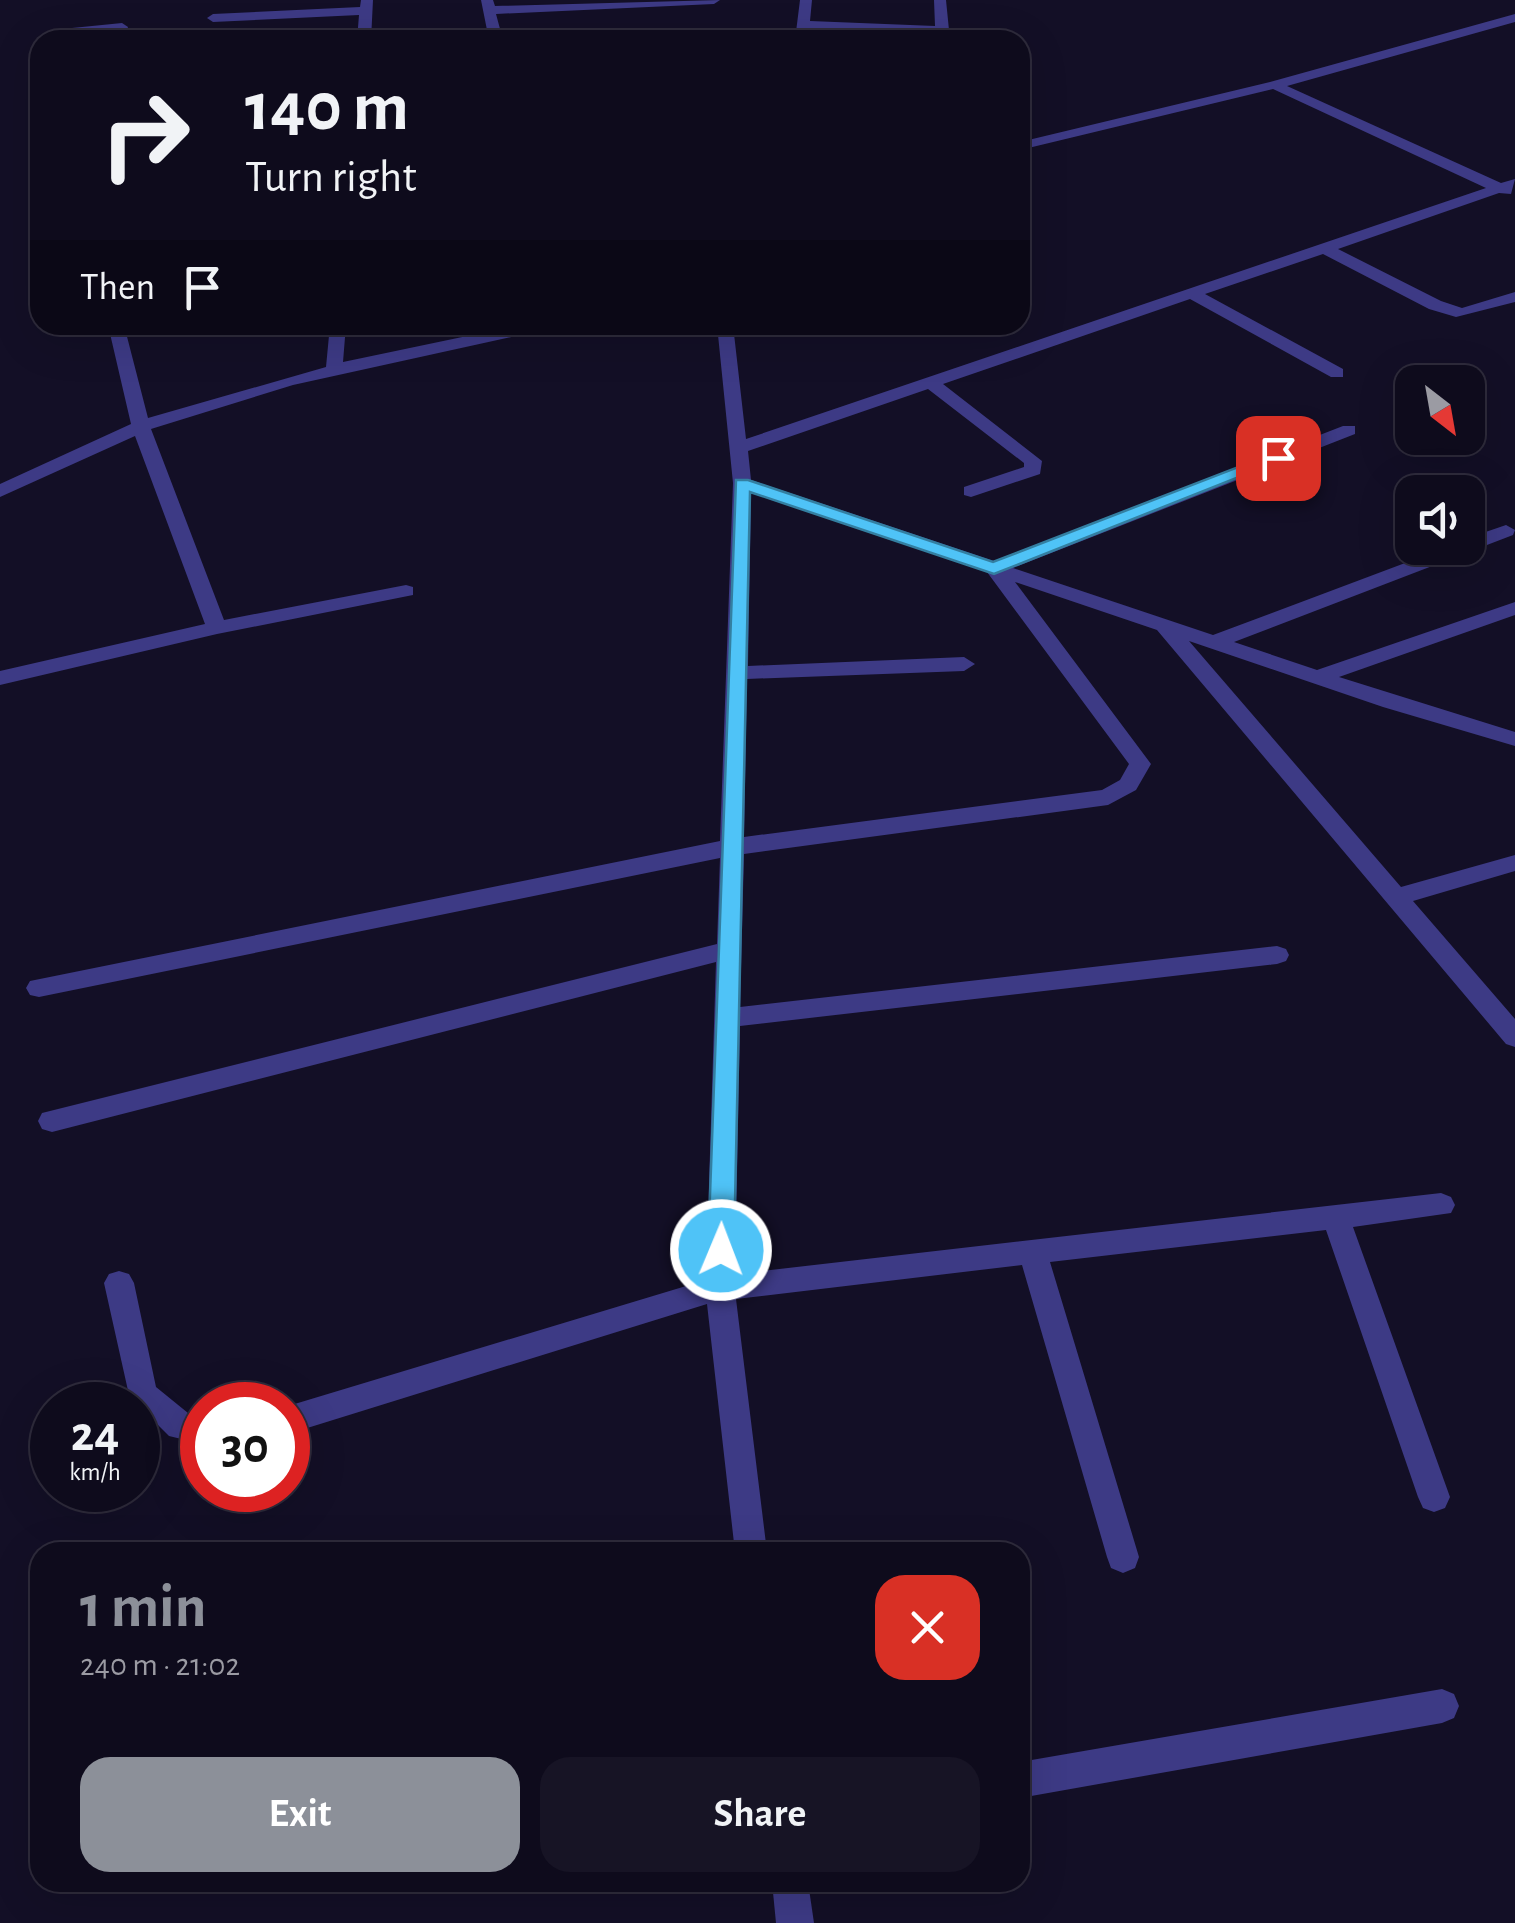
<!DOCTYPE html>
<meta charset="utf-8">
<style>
:root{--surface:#0e0b1c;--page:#171425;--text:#f1f3f6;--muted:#9b9ba3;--line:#2e2b3b;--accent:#8c9099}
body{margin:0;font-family:"Alegreya Sans",sans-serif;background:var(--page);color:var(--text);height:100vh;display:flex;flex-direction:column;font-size:38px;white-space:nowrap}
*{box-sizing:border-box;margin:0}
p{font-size:32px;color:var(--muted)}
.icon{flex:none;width:55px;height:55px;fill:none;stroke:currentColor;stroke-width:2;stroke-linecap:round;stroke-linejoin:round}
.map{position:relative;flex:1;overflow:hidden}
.side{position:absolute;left:30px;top:1542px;width:1000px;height:350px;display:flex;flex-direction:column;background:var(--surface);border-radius:30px;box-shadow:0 10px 40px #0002,0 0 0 2px var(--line)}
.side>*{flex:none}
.top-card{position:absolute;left:30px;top:30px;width:1000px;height:305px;border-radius:30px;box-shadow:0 10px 40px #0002,0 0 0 2px var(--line);background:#0e0b1c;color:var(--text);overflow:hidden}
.needle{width:65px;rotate:149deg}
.buttons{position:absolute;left:1395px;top:365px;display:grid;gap:20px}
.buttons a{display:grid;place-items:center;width:90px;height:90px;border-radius:20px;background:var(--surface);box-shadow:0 10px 40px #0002,0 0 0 2px var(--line);font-size:50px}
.speed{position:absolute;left:30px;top:1382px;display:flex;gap:20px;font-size:50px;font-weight:700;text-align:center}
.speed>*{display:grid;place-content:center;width:130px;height:130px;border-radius:50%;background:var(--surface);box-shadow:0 10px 40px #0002,0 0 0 2px var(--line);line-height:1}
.speed small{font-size:25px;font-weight:400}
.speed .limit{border:15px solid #d22;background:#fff;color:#111}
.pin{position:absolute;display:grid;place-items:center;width:85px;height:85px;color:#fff;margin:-42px;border-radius:20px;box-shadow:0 5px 15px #0006}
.me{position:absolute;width:110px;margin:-55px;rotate:1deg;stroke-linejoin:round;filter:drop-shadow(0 0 8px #0008)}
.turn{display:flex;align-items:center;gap:35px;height:210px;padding:0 50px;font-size:45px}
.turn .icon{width:130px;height:130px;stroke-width:2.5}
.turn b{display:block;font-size:70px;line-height:85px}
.then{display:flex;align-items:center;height:95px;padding:0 50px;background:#0003;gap:20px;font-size:38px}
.round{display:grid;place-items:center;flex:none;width:105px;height:105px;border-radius:30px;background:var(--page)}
.head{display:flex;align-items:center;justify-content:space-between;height:170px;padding:0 50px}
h1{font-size:60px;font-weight:600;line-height:75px;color:var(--accent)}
.primary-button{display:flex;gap:20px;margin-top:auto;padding:20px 50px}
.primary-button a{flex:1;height:115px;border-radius:30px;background:var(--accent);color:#fff;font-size:40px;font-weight:600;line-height:115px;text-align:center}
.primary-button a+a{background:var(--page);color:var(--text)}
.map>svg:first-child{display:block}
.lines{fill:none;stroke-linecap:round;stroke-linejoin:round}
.minor{fill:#3d3a85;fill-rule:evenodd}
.route{fill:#4fc3f7;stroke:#337fa1;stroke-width:2.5}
</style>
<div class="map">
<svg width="1515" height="1923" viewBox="0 0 1515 1923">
<rect width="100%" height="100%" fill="#130f26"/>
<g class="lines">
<!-- minor -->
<g class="minor">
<path d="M361,0H373L371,40H357L359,15L213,22L207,18L213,14L360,7Z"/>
<path d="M481,0H493L495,6L720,0L714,4L496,14L503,40H489Z"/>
<path d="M800,0H812L810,21L935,26L934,0H946L950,40H936V34L810,29L809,40H795Z"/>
<path d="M1515,14V22L1287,86L1501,183L1515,179L1511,194L1499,193L1338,249L1441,301L1462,308L1515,292V302L1456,317L1429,309L1323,254L1205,294L1343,369V377H1331L1190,299L943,384L1042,461L1040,474L971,497L964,495V487L1024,467V463L928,389L748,451L751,480L994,561L1343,426H1355V434L1013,568L1213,635L1445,548H1468V538L1506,525L1515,530L1513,535L1234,642L1317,670L1515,602V615L1339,677L1515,732V746L1383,707L1189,641L1401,887L1515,855V871L1413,901L1515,1019V1047L1506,1044L1157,630L1015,582L1151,764L1136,790L1108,805L744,854L740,1007L1277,946L1286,949L1289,955L1286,961L1277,964L740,1026L735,1274L1441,1193L1451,1197L1455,1205L1451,1213L1353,1227L1450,1497L1445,1508L1434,1512L1423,1508L1418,1497L1326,1230L1050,1262L1139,1557L1135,1568L1123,1573L1111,1568L1107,1557L1022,1265L736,1299L767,1552H735L707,1304L288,1434V1406L706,1280L716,962L52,1132L42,1129L38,1121L42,1113L717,944L720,858L39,997L30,995L26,988L30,981L720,841L733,483L717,325H733L746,439L1486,188L1273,89L1020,150V142L1270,82ZM751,492L987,572L1129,764L1120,780L1102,790L744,837L747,679L964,671L975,664L964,657L748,666Z"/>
<path d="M122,23L128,27L127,30L40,40L72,28Z"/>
<path d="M108,325H124L148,418L326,367L330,325H346L343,362L519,325H551L543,330L293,385L151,429L224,620L406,585L413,587V595L217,634L0,685V671L205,624L135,436L0,497V484L131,424Z"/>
<path d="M119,1271L129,1274L134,1283L156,1387L188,1413L202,1416V1444L169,1436L138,1405L131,1404L104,1283L109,1274Z"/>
<path d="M1442,1689L1454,1694L1459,1706L1454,1718L1442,1723L1020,1798V1762Z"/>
<path d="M772,1882H808L814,1923H776Z"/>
</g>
</g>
<!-- route -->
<path class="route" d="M1272,454L1287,458L994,574L750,492L734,1250L730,1257L721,1260L712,1257L708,1250L736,480H748L993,562Z"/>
</svg>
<div class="buttons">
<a><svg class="needle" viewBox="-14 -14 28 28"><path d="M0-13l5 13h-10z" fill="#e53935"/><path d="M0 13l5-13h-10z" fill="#9b9ba3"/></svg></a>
<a><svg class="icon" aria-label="sound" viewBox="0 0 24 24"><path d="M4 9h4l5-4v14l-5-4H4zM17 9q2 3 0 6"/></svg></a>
</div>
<div class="speed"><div>24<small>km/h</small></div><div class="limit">30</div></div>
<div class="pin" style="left:1278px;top:458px;background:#d93025"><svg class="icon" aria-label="arrive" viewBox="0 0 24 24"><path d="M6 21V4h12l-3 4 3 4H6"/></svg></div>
<svg class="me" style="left:721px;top:1250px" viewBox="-20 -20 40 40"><circle r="17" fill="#4fc3f7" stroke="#fff" stroke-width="3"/><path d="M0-11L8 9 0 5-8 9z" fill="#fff"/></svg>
<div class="top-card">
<div class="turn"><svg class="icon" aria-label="right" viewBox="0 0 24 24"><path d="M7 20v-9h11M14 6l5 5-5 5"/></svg><div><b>140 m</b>Turn right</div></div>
<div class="then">Then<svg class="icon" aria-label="arrive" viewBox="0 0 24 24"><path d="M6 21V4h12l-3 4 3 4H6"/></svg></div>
</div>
<section class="side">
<div class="head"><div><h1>1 min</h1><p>240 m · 21:02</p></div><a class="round" style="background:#d93025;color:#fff"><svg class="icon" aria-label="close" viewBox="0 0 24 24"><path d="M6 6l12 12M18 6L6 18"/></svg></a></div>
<div class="primary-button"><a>Exit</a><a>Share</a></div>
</section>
</div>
